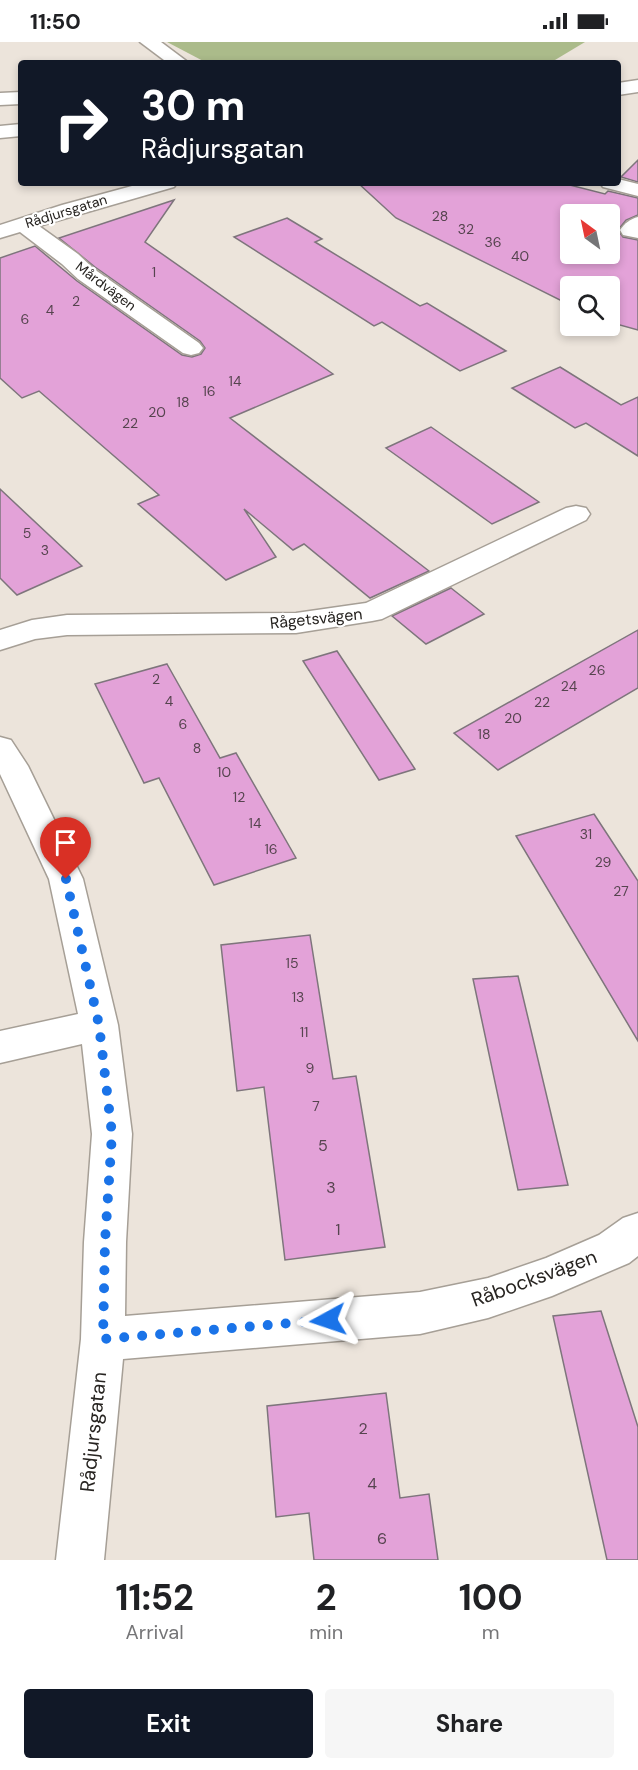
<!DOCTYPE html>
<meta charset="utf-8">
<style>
:root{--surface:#fff;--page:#f6f6f6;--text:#202124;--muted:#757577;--accent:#111827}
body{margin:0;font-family:"DM Sans",sans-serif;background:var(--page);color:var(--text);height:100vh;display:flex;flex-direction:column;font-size:22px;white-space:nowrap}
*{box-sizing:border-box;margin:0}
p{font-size:20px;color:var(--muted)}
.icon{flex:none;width:33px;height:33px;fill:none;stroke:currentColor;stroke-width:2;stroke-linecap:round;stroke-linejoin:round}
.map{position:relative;height:1518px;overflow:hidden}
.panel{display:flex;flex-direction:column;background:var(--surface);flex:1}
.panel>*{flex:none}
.top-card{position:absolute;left:18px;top:18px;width:603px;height:126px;border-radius:6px;box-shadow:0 3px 9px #0003;background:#111827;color:#fff;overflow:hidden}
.needle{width:39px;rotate:327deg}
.fabs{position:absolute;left:560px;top:162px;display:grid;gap:12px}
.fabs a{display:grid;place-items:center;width:60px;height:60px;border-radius:6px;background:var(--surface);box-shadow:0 3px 9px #0003;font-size:30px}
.pin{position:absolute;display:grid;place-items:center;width:51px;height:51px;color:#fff;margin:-62px -26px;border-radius:50% 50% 50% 0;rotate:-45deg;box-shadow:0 0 6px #0007}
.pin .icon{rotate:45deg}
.me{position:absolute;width:66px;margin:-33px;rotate:265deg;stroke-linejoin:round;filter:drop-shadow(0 0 4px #0008)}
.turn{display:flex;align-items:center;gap:21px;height:126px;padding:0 24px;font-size:27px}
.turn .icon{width:78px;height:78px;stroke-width:2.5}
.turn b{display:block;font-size:42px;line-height:51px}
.eta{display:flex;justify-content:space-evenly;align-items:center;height:102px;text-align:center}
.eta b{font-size:36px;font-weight:700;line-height:42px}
.action{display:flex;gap:12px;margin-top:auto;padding:12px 24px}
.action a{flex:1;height:69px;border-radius:6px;background:var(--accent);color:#fff;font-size:24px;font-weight:700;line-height:69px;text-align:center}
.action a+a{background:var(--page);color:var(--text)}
.status{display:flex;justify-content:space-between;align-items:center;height:42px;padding:0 30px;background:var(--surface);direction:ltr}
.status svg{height:16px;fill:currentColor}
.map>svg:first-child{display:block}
.green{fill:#abbb8a}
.building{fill:#e3a2d8;stroke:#7e757c;stroke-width:1.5;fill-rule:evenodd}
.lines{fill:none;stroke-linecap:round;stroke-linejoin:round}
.minor-casing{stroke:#a69f96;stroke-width:3}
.minor{fill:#fff;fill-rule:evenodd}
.route{stroke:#1a73e8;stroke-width:10;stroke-dasharray:0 18}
.labels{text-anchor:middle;stroke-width:4.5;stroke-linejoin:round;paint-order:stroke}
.far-street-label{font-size:14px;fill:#272421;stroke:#fff}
.number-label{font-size:14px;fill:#56444f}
.street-label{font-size:16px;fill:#272421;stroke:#fff}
.near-number-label{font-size:16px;fill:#56444f}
.near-street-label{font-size:20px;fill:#272421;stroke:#fff}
</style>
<div class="status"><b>11:50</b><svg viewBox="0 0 49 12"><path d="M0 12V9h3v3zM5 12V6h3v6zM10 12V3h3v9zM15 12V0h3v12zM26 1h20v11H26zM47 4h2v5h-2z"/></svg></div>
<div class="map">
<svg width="638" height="1518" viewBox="0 0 638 1518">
<rect width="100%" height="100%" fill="#ece4db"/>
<!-- green -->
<path class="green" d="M167,0H585L550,21H207Z"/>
<!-- building -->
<g class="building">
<path d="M638,118V140L621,135Z"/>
<path d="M358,141H562L605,152L608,149L638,156V173L626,178L618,188L623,195L638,198V288L609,280V244H570V263L396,176ZM570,172H609V212H570Z"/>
<path d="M174,158L145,200L333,332L230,376L429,529L370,556L304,502L293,508L244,467L276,515L226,538L138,462L159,453L39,349L22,356L0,336V216L35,204L77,239L182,313L192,315L201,312L205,306L200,299L95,225L59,196Z"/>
<path d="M287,176L322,197L315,200L420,264L427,261L506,309L460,329L382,280L374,284L234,195Z"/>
<path d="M560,325L621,363L638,355V414L586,381L575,386L512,346Z"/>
<path d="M431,385L539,460L492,482L386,406Z"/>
<path d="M0,447L82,524L17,553L0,536Z"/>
<path d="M451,546L484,572L426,602L392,574Z"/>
<path d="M638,588V646L498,728L454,691Z"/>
<path d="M337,609L415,727L379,738L303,619Z"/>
<path d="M167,622L220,716L236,711L296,816L214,843L159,736L144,741L95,642Z"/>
<path d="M594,772L638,839V999L516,794Z"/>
<path d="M310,893L333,1037L356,1034L385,1205L285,1218L264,1045L237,1049L221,903Z"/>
<path d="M518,934L568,1143L518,1148L473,937Z"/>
<path d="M601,1269L638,1385V1518H607L553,1274Z"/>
<path d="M386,1351L400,1456L429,1452L438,1518H314L309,1471L276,1475L267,1364Z"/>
</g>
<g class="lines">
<!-- minor casing -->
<g class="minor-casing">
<g id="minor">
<path d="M140,0H161L189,21H168Z"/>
<path d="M638,38V50L618,53V41Z"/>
<path d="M21,50V62L0,63V51Z"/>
<path d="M21,82V94L0,96V84Z"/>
<path d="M618,137L638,142V154L603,145L600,141H618Z"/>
<path d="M143,141H177L174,145L39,184L78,212L94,227L199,301L203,306L199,311L191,313L183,311L78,237L62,222L20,190L0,196V183L62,163Z"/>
<path d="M638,175V196L623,193L620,188C625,181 630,177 638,175Z"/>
<path d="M576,464L586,466L590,472L586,478L382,577L372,579L296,591L67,593L35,597L0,608V588L32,578L67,573L296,571L366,561L566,466Z"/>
<path d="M0,695L11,698L28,724L83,837L118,983L132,1092L126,1200L125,1274L420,1250L488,1236L546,1216L599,1193L623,1176L638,1171V1214L629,1221L552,1254L488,1276L420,1292L123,1317L104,1518H56L81,1297L84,1200L92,1092L82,1002L0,1021V989L78,972L49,837L0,732Z"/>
</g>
</g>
<!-- minor -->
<use href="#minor" class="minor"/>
</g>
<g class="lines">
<!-- route -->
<path class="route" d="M66,837L99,983L112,1092L105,1200L103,1297L328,1278"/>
</g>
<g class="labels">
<!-- far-street labels -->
<g class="far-street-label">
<text transform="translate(66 169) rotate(-17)" y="5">Rådjursgatan</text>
<text transform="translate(106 244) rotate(37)" y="5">Mårdvägen</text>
</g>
<!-- number labels -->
<g class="number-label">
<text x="440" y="179">28</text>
<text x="466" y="192">32</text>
<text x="493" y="205">36</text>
<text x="520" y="219">40</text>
<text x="154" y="235">1</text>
<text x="76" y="264">2</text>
<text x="50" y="273">4</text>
<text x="25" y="282">6</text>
<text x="235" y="344">14</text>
<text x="209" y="354">16</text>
<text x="183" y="365">18</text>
<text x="157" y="375">20</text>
<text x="130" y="386">22</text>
<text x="27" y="496">5</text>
<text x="45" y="513">3</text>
<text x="597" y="633">26</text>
<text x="156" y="642">2</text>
<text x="569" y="649">24</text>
<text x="169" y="664">4</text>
<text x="542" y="665">22</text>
<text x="513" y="681">20</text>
<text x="183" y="687">6</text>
<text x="484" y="697">18</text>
<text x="197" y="711">8</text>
<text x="224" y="735">10</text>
<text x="239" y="760">12</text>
<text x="255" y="786">14</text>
<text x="586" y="797">31</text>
<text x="271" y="812">16</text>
<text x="603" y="825">29</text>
<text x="621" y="854">27</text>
<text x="292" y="926">15</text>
<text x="298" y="960">13</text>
<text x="304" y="995">11</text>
<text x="310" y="1031">9</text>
<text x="316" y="1069">7</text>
</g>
<!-- street labels -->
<g class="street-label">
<text transform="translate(316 576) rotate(-6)" y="6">Rågetsvägen</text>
</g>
<!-- near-number labels -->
<g class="near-number-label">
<text x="323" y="1109">5</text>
<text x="331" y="1151">3</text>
<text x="338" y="1193">1</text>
<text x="363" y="1392">2</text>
<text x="372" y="1447">4</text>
<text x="382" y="1502">6</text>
</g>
<!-- near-street labels -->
<g class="near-street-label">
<text transform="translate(534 1236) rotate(-20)" y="7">Råbocksvägen</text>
<text transform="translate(93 1390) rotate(-84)" y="7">Rådjursgatan</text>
</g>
</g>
</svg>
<div class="fabs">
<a><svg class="needle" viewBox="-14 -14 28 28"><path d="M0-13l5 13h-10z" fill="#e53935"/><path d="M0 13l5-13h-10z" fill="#757577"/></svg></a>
<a><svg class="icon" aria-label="search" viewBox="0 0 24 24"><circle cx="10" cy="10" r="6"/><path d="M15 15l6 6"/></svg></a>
</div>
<div class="pin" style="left:66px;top:837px;background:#d93025"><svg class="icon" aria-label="arrive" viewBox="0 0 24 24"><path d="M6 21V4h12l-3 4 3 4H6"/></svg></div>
<svg class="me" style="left:328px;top:1278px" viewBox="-20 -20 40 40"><path d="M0-17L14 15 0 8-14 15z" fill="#1a73e8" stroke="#fff" stroke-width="4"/></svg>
<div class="top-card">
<div class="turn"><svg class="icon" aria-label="right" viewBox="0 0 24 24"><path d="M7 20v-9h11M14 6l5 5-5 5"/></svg><div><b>30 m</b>Rådjursgatan</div></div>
</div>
</div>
<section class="panel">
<div class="eta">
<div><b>11:52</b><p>Arrival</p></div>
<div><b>2</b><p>min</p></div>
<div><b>100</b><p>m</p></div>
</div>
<div class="action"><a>Exit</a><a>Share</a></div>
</section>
